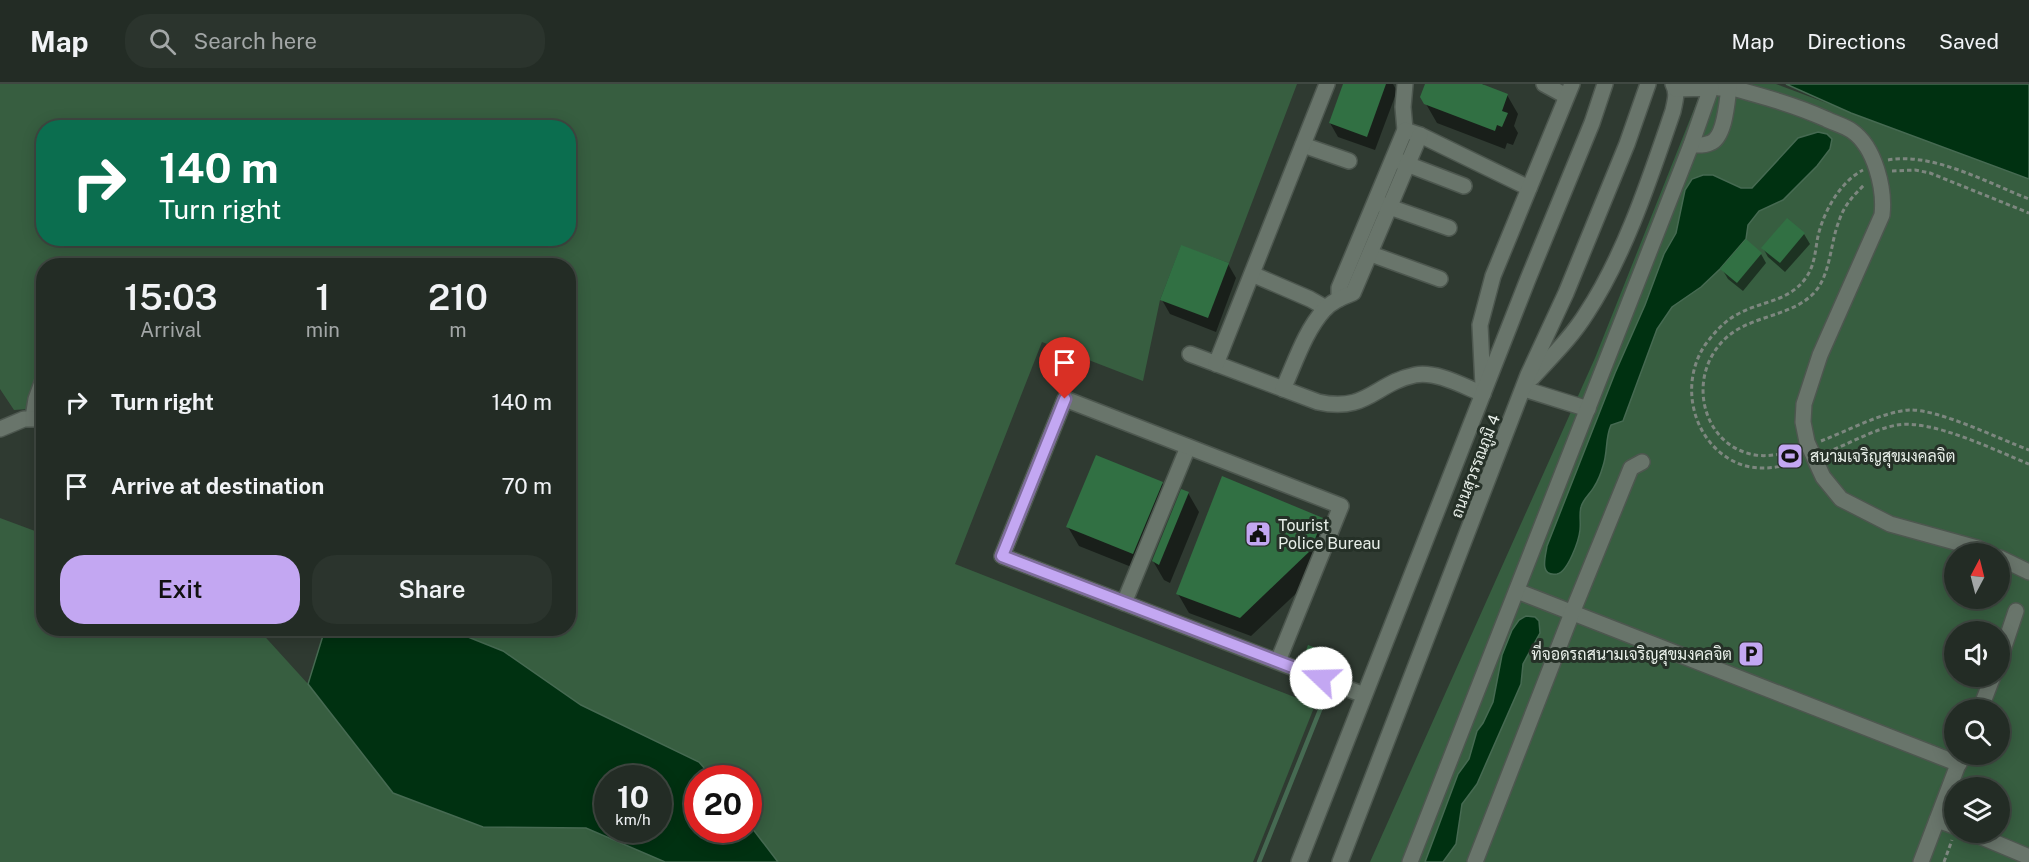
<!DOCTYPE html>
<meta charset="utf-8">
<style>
:root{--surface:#232c25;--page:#2b342d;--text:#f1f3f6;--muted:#a3a7a7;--line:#404842;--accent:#c3a7f2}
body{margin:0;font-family:"Public Sans",Sarabun,sans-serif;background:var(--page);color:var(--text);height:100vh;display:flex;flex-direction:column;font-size:22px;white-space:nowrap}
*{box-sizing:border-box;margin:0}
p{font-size:20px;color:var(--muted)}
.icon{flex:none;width:33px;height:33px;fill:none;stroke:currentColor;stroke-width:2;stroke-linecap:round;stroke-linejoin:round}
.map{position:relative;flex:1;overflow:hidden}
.drawer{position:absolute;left:36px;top:174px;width:540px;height:378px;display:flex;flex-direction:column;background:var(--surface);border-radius:24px;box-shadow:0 3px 15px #0003,0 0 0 2px var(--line)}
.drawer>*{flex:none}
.top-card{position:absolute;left:36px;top:36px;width:540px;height:126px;border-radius:24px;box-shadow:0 3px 15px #0003,0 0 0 2px var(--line);background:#0b6e4f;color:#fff;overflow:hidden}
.needle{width:39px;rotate:7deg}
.controls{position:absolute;left:1944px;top:459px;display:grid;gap:12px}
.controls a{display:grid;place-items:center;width:66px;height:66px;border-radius:50%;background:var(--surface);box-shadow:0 3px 15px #0003,0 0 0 2px var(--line);font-size:30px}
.speed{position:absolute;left:594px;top:681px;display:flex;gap:12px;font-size:30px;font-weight:700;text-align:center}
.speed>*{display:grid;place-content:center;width:78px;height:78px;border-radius:50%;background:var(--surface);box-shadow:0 3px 15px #0003,0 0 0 2px var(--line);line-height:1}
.speed small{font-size:15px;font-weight:400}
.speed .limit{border:9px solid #d22;background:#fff;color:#111}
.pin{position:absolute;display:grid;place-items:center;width:51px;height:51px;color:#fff;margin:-62px -26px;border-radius:50% 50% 50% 0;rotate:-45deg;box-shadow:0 0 6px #0007}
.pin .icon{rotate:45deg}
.me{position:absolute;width:66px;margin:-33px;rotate:291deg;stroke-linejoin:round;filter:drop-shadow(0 0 4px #0008)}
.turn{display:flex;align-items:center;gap:21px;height:126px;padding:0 24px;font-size:27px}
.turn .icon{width:78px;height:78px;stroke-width:2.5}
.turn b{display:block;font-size:42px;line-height:51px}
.eta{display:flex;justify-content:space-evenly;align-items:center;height:102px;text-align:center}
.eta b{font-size:36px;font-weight:600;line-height:42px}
.primary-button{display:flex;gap:12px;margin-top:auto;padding:12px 24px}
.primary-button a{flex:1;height:69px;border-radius:24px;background:var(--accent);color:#111;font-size:24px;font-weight:600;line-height:69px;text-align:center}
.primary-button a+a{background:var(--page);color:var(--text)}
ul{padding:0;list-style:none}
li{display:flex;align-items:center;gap:18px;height:84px;padding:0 24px}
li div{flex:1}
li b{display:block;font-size:22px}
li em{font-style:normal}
header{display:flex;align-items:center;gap:36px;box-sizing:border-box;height:84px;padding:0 30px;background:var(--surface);border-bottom:2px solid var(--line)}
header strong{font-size:28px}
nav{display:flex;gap:33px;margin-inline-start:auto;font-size:21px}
.search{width:420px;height:54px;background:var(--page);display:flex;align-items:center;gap:15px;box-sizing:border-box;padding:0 21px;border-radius:24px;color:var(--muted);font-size:22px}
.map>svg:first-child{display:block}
.green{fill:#375e40;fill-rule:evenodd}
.water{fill:#003111;stroke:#466a52;stroke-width:1.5;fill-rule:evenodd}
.shadow{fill:#0007}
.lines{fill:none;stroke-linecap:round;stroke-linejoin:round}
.stream{stroke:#466a52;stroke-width:4.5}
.building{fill:#317043}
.minor-casing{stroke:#4d574f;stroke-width:18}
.path{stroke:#7d877f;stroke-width:3;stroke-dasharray:4.5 3;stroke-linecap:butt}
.minor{stroke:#69756b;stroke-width:15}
.route-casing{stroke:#7f6d9d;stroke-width:15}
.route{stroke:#c3a7f2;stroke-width:10}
.labels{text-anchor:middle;stroke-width:6;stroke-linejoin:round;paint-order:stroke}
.poi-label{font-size:16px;fill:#e8efe9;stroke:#253027;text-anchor:start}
.street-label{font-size:16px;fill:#e8efe9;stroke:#253027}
</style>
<header>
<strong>Map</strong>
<div class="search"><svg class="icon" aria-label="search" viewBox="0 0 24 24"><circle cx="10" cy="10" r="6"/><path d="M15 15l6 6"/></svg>Search here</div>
<nav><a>Map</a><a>Directions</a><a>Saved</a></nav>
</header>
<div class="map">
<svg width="2029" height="778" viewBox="0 0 2029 778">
<rect width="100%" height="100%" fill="#2f3a31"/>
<!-- green -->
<g class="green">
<path d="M0,0H1297L1229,179L1181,162L1160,216L1143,297L1042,258L955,480L1315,621L1253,778H778L749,740L748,694H713L699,678L581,621L503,567L447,545L568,544V182H44L43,285L28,325L14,326L0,305ZM44,44H568V154H44Z"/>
<path d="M1704,0H1776L2029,95V778H1370L1595,274ZM1954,470H2000V514H1954ZM1954,548H2000V592H1954ZM1954,626H2000V670H1954ZM1954,704H2000V748H1954Z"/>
<path d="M0,434L43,450L44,544L258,545L308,600L393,709L483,743L586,744L665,778H0Z"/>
</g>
<!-- water -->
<g class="water">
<path d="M1786,0H2029V95L1851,29Z"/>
<path d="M1818,48L1827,50L1832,55L1830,65L1817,82L1783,116L1759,127L1748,141L1746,155L1720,185L1701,203L1672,223L1657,245L1623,337L1611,341C1605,354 1608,368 1603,382C1601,389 1598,397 1594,403C1590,410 1583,415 1581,423C1579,430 1581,438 1580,446C1579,456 1568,488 1557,490C1538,493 1546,471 1547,462L1615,289L1645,221L1664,170L1676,149L1685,106L1692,95L1703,91H1713L1741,104H1752L1798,54Z"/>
<path d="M1526,532L1535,533L1539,537L1540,549L1523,580L1521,600L1477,700L1462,720L1456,760L1443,778H1425L1458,690L1469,675L1477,647L1483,639L1493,618L1502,571L1512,546L1519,536Z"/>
<path d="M325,545H448L503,567L581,621L699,678L713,694H698V746H748L749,740L778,778H665L586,744L483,743L393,709L308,600ZM608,694H658V746H608Z"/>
</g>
<!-- shadow -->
<g class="shadow">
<path d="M1345,0H1393L1397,7L1375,66L1338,53L1330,39Z"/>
<path d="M1427,0H1483L1485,2L1507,11L1518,30L1514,42L1518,49L1513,61L1507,59L1505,65L1437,39L1422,13Z"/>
<path d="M1788,136L1804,150L1810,160L1785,188L1768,173L1763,164Z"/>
<path d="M1761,170L1766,179L1743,207L1728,195L1722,185Z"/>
<path d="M1228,180L1236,194L1216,248L1170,230L1162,216Z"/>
<path d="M1162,399L1173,418L1144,488L1079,462L1068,443Z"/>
<path d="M1188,409L1199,428L1170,499L1164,496L1153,477Z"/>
<path d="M1322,436L1333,454L1322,485L1251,552L1189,529L1178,510Z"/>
<path d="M1325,569L1331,578L1325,592L1309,586L1304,577Z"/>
</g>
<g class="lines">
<!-- stream -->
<path class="stream" d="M1259,778L1324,616"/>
</g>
<!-- building -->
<g class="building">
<path d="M1343,0H1386L1367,53L1329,39Z"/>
<path d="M1425,0H1482L1508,10L1502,27L1508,29L1502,43L1497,41L1495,47L1424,20L1420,13Z"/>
<path d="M1787,134L1805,149L1780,179L1761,164Z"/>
<path d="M1746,155L1762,169L1737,199L1720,185Z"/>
<path d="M1181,161L1229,179L1208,234L1160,216Z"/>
<path d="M1096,371L1163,398L1133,470L1066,443Z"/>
<path d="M1222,392L1323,434L1311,466L1240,534L1176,510Z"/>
<path d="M1181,405L1189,408L1159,481L1152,477Z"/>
<path d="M1308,561L1326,568L1320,584L1302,577Z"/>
</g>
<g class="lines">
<!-- minor casing -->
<g class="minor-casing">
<g id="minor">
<path d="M1405,0L1403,23L1405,46"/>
<path d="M1544,0L1566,12"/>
<path d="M1729,3C1762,12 1795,21 1826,35C1834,39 1845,42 1852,47C1875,63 1885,105 1882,131L1820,271L1804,320L1803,338L1807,358L1823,393L1841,415L1890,440L1977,464L1990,470"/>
<path d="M1303,61L1349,77"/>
<path d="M1691,61C1697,61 1704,62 1710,59C1725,54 1727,18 1729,3L1719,4"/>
<path d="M1399,77L1464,102"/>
<path d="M1381,120L1449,144"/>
<path d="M1371,170L1440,195"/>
<path d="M1252,190L1310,215L1326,224"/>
<path d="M1339,215V204L1405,46L1420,51L1529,104"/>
<path d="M1190,270L1318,318C1367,329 1375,299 1415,291C1437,287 1463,302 1483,310"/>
<path d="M1216,280L1327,0"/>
<path d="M1532,294C1551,273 1571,254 1586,230C1625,171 1650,94 1673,27C1675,17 1678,9 1673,0"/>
<path d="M1483,302L1480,241L1493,192L1572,0"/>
<path d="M1283,305C1295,279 1305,247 1324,226C1332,217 1343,213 1353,209L1420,51"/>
<path d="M1524,305L1588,325"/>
<path d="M33,334L36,315L44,293"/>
<path d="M0,345L24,335H44"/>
<path d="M2000,474L2029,488"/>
<path d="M1517,507L1959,680"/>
<path d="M1124,519L1188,363"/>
<path d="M2000,575L2016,527"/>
<path d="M1278,577L1341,422L1065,315L1002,472L1364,611"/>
<path d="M1980,626L1993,592"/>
<path d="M1937,736L1954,742"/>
<path d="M1970,748L2029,773"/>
<path d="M1299,778L1528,195L1592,39L1605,0"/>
<path d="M1340,778L1528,291L1566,209L1627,60L1648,0"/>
<path d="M1410,778L1691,61L1711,4L1676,5"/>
<path d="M1475,778L1572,529L1631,384L1642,378"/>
<path d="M1921,778L1962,670"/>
</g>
</g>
<!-- path -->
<g class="path">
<path d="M1888,76C1933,68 1988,99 2029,115"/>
<path d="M1892,87L1915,86L1930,89L2029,129"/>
<path d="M1821,357C1847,347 1882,328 1909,326C1939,325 1999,355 2029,366"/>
<path d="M1795,366C1783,370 1768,373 1755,371C1708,363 1690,308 1713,270C1737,229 1784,238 1813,210C1831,192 1830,159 1839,137C1844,121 1854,111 1865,100"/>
<path d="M1827,368C1849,360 1874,345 1897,341C1932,335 1994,366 2029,380"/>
<path d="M1801,377C1781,384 1755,388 1735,378C1692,357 1679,300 1705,261C1714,249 1724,237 1738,230C1761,217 1788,218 1805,195C1815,182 1815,167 1818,152C1824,127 1840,98 1863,86"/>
<path d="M1944,778L1952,756"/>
</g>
<!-- minor -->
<use href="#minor" class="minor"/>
</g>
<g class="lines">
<!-- route casing -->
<g class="route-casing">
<path id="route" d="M1065,315L1002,472L1321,594"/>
</g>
<!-- route -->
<use href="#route" class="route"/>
</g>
<!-- icons -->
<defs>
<g id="stadium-square" transform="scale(1.35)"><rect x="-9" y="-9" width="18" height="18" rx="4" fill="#c3a7f2" stroke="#253027"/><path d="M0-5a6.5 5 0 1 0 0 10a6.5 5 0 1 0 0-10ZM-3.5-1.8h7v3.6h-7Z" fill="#111"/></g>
<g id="civic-square" transform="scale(1.35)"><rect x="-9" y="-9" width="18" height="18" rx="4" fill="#c3a7f2" stroke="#253027"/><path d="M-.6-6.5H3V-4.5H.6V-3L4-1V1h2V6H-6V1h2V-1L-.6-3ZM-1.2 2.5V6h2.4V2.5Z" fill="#111"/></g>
<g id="parking-square" transform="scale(1.35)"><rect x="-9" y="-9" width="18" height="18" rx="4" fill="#c3a7f2" stroke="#253027"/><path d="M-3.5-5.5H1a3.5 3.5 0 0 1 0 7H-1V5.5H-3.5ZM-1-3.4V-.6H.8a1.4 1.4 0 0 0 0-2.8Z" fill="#111"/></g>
</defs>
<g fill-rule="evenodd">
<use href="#stadium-square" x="1790" y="372"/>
<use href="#civic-square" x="1258" y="450"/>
<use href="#parking-square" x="1751" y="570"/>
</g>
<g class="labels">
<!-- poi labels -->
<g class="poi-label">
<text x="1810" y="378">สนามเจริญสุขมงคลจิต</text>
<text x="1278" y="447">Tourist<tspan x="1278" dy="18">Police Bureau</tspan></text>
<text x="1732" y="576" text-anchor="end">ที่จอดรถสนามเจริญสุขมงคลจิต</text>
</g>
<!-- street labels -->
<g class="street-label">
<text transform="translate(1475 382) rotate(-69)" y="6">ถนนสุวรรณภูมิ 4</text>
</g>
</g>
</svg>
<div class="controls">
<a><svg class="needle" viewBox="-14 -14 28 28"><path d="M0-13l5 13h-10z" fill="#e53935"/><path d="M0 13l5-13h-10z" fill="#a3a7a7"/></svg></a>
<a><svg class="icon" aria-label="sound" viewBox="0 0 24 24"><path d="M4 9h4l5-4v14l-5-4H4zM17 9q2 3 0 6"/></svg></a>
<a><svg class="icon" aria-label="search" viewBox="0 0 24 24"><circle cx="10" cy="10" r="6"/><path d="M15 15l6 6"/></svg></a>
<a><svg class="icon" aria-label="layers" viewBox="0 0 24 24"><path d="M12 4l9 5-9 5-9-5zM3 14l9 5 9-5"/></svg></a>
</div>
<div class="speed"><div>10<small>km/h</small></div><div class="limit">20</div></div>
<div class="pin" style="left:1065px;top:315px;background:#d93025"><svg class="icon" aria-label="arrive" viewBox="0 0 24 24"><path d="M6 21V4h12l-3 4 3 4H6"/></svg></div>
<svg class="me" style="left:1321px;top:594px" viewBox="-20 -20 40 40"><circle r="19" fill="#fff"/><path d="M0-13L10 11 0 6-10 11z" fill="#c3a7f2"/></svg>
<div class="top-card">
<div class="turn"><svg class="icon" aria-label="right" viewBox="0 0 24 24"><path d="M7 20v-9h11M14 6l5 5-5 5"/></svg><div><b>140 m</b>Turn right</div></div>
</div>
<section class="drawer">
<div class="eta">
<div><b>15:03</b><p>Arrival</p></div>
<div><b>1</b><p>min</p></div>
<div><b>210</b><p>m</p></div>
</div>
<ul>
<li><svg class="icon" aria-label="right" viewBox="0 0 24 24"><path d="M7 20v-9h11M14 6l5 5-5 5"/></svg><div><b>Turn right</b></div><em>140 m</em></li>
<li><svg class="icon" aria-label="arrive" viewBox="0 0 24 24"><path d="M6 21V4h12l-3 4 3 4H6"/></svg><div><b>Arrive at destination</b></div><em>70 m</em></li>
</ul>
<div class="primary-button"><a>Exit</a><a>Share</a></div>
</section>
</div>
